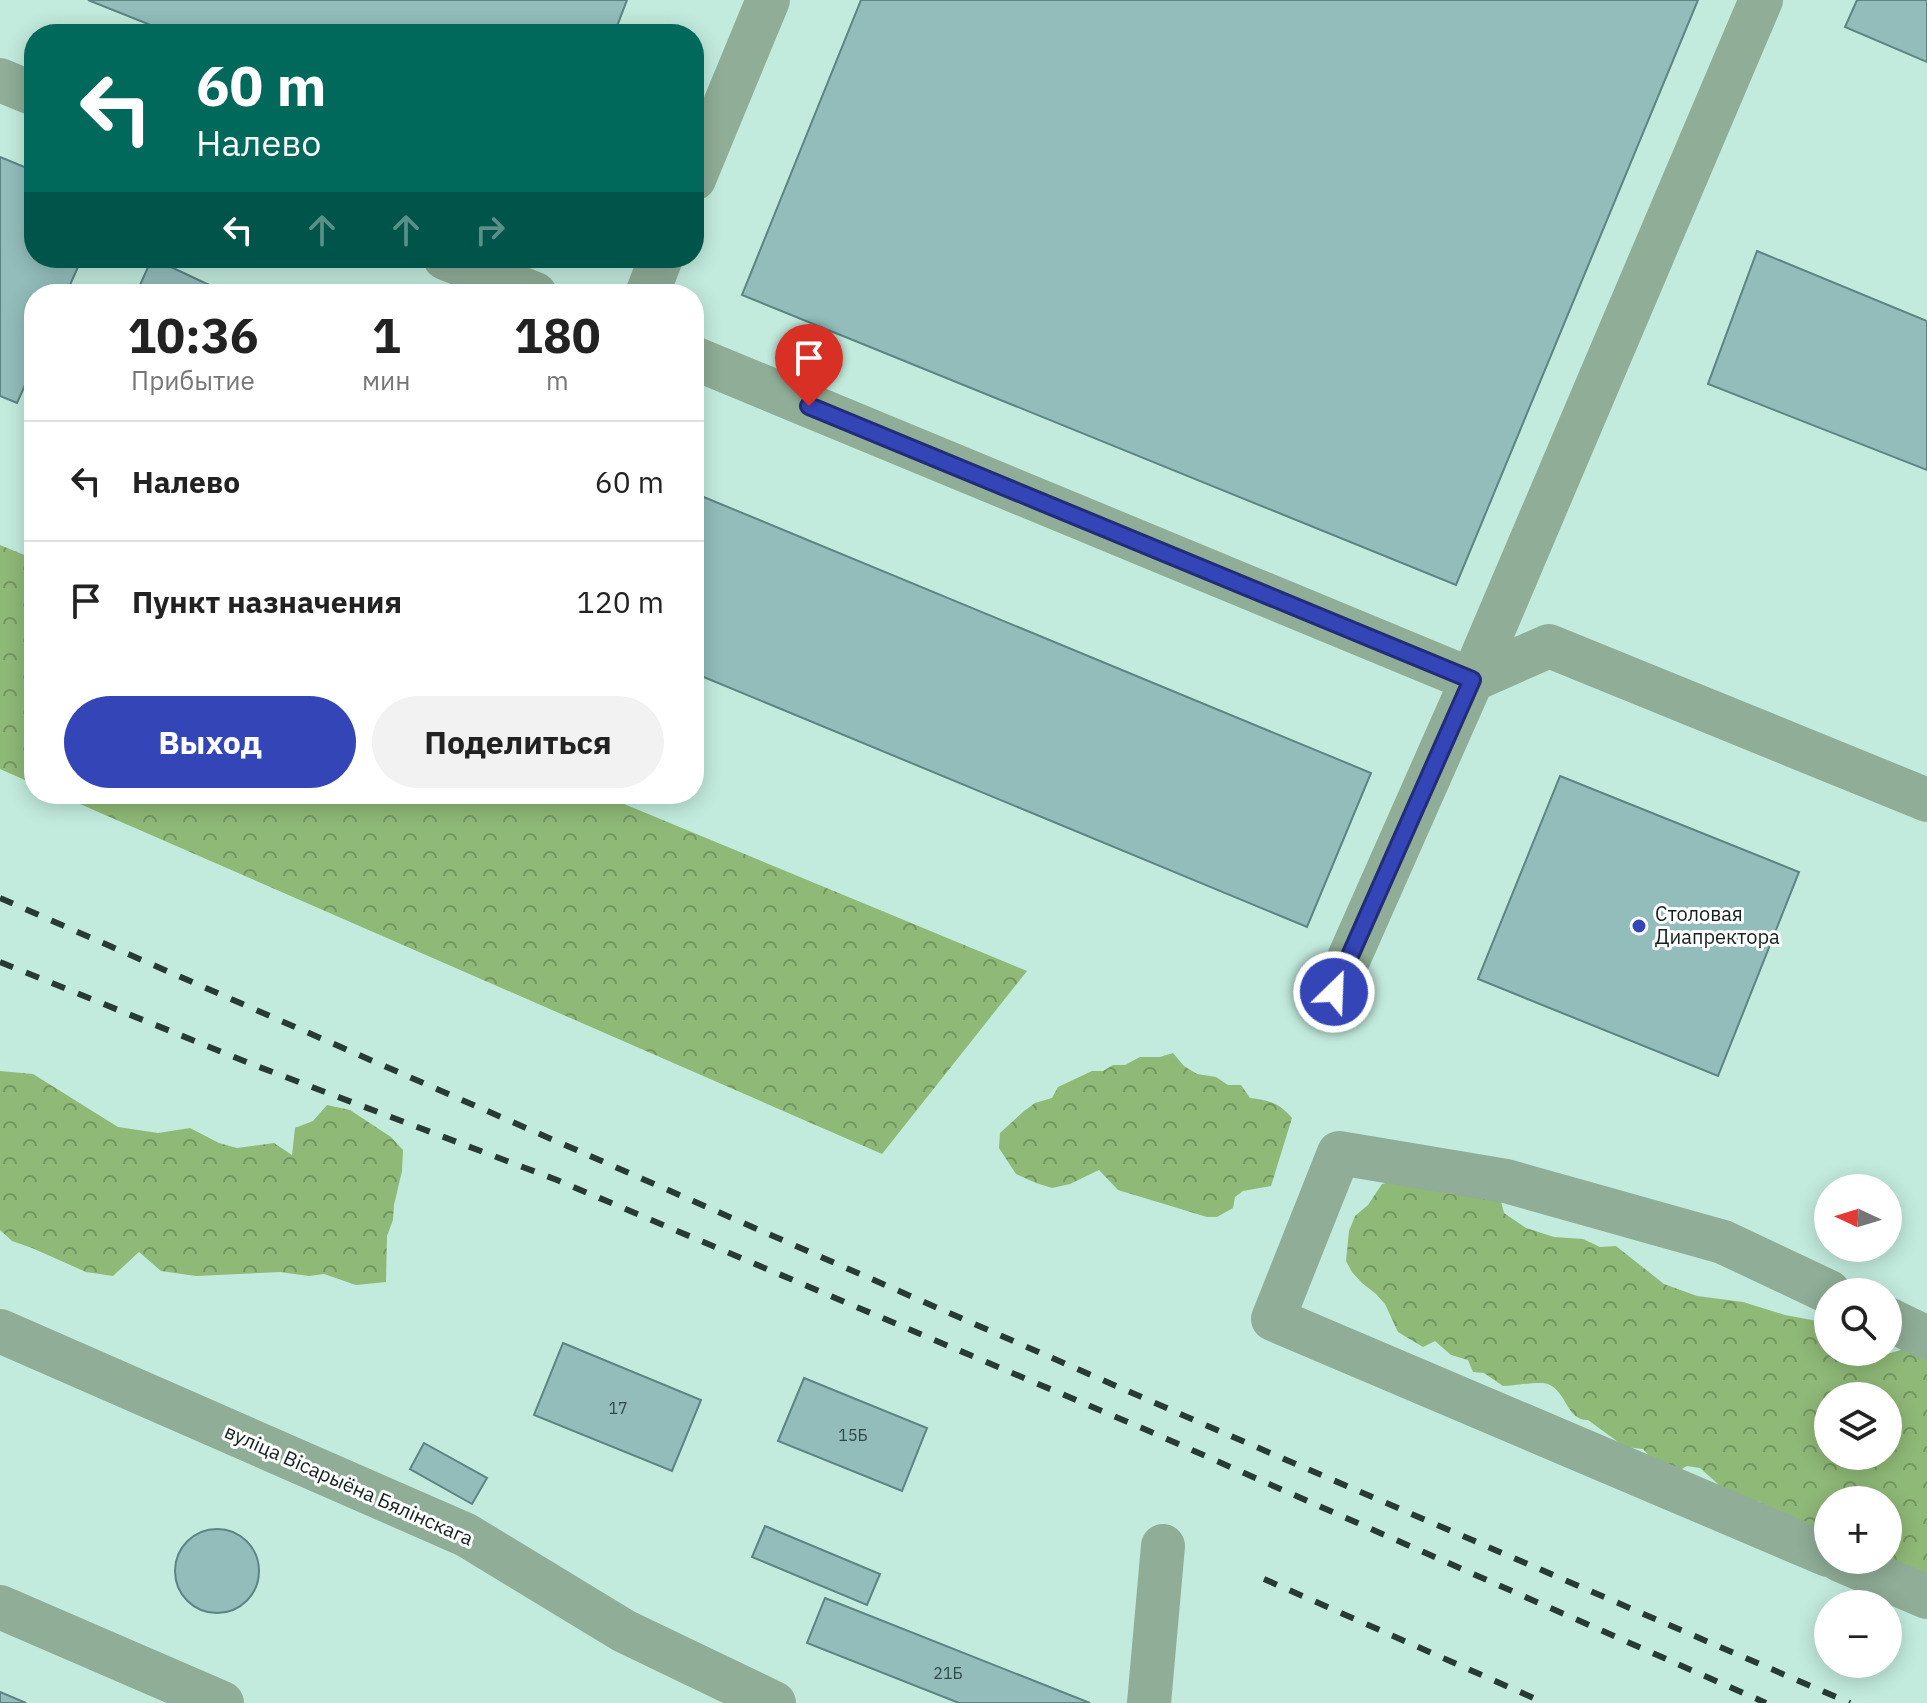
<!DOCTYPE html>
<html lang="ru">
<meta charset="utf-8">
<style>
:root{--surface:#fff;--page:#f2f2f2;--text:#222;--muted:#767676;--line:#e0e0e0;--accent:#3445b7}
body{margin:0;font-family:"IBM Plex Sans",sans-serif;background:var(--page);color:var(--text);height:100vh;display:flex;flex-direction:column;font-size:30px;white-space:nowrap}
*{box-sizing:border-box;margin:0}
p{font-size:26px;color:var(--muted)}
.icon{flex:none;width:44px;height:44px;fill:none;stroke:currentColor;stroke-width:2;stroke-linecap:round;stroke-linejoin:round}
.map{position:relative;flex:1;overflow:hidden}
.sheet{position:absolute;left:24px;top:284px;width:680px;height:520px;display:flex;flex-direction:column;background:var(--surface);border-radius:32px;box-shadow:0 4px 20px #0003}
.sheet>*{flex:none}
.top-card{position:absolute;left:24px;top:24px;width:680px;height:244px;border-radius:32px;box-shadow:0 4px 20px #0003;background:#00695c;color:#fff;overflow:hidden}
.needle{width:52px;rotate:274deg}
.tools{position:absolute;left:1814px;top:1174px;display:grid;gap:16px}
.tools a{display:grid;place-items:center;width:88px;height:88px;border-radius:50%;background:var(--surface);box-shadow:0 4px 20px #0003;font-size:40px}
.pin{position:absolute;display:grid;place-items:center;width:68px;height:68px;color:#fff;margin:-82px -34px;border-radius:50% 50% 50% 0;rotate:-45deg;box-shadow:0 0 8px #0007}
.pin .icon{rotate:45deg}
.me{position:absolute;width:88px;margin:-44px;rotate:24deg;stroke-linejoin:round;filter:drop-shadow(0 0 6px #0008)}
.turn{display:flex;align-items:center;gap:28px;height:168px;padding:0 40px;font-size:36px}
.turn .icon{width:104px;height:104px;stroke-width:2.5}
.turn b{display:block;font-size:56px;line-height:68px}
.lanes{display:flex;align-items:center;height:76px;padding:0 40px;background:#0003;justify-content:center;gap:40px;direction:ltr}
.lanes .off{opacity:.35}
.eta{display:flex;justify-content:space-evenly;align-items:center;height:136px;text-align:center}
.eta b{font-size:48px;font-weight:700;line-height:56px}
.primary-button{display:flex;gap:16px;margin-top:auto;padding:16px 40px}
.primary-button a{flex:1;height:92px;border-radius:48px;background:var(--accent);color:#fff;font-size:32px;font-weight:700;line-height:92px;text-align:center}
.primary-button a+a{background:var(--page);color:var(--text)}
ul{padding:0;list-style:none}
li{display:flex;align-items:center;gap:24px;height:120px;padding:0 40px;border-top:2px solid var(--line)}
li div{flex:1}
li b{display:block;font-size:30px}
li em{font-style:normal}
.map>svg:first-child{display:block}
.forest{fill:url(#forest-crowns);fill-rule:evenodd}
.building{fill:#92bdbb;stroke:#5b8483;stroke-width:2}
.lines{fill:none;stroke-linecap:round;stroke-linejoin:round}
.minor{stroke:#8fad97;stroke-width:44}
.rail{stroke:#283a34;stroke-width:6;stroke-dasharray:14 14;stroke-linecap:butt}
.route-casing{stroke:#222d77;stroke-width:20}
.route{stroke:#3445b7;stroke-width:14}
.poi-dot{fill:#3445b7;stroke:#fff;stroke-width:3}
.labels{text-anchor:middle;stroke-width:6;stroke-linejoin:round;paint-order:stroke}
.number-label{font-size:16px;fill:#324844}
.poi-label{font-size:20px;fill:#12211d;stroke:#fff;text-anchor:start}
.street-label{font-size:20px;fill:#12211d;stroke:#fff}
</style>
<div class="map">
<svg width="1927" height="1703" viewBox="0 0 1927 1703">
<defs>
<pattern id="forest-crowns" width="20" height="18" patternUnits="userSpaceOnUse" patternTransform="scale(2)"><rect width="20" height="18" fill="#8fb977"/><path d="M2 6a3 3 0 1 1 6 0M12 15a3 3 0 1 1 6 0" fill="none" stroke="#739661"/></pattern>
</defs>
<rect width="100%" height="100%" fill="#c2ebdd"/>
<!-- forest -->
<g class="forest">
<path d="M0,545L34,559V784L0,769Z"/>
<path d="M57,794H600L1027,971L882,1154Z"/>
<path d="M1173,1053L1184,1066L1197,1074L1216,1077L1228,1085H1241L1250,1098C1269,1100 1279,1103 1292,1118L1271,1186L1243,1191L1235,1197L1233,1208L1217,1217H1207L1118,1190L1099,1170L1070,1184L1052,1188L1036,1183L1016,1174L999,1148L1000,1133L1024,1111L1035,1103L1052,1098L1058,1087L1092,1071H1103L1113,1065H1125L1140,1057H1160Z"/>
<path d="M0,1071L33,1074L118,1127L158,1133L190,1128L219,1143L237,1148L274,1143L292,1155L295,1128L313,1121L327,1105L350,1110L391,1137L403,1150L402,1171L394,1205L393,1220L387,1236L386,1282L356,1285L324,1274L309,1276L280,1272L196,1276L161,1271L139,1252L113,1276L86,1272L32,1248L12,1241L0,1230Z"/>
<path d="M1395,1181L1501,1201L1504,1213L1526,1228L1554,1237L1583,1239L1600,1247L1616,1246L1664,1284L1697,1296L1743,1302L1785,1315L1828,1323V1352H1884L1887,1354L1911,1347L1927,1352V1578L1888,1560V1500H1828V1540L1777,1522L1760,1502L1742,1499L1728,1493L1700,1468L1687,1466L1675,1473L1659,1467L1643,1449L1625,1447L1588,1420C1567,1421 1567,1392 1548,1384C1539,1381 1513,1386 1503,1386L1484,1373L1473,1372L1468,1360L1451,1355L1435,1341L1423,1347L1398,1332L1385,1304L1376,1294L1362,1283L1352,1272L1346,1261L1349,1231L1355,1216L1368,1205L1382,1184ZM1828,1396H1888V1456H1828Z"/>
</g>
<!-- building -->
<g class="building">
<path d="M88,0H627L614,34H173Z"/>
<path d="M861,0H1698L1456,585L742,295Z"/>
<path d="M1857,0H1927V62L1845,27Z"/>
<path d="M0,157L34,171V258H82L66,294H34V365L17,403L0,396Z"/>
<path d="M1757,251L1927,321V470L1708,384Z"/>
<path d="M152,258L224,292L223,294H136Z"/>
<path d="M694,493L1371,773L1307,927L694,673Z"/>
<path d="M1560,776L1799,872L1718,1076L1478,979Z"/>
<path d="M563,1343L701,1400L672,1471L534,1415Z"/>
<path d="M804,1378L927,1428L902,1491L778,1441Z"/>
<path d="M424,1443L487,1478L472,1504L410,1469Z"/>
<path d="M765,1526L880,1574L867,1605L752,1557Z"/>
<circle cx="217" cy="1571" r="42"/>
<path d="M825,1598L1090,1703H959L807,1643Z"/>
<path d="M0,1692L26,1703H0Z"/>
</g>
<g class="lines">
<!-- minor -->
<g class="minor">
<path d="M0,80L34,94"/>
<path d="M694,179L768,0"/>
<path d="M445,258L535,294"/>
<path d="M647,294L661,258"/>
<path d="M694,358L1472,680L1549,646L1927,800"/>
<path d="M1334,992L1472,680L1761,0"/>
<path d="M1888,1319L1927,1338"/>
<path d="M0,1331L466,1535L624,1631L774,1703"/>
<path d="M1828,1555L1273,1319L1339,1153L1506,1181L1723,1242L1829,1292"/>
<path d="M1840,1560L1927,1597"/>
<path d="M0,1607L222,1703"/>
<path d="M1149,1703L1163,1546"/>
</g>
<!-- rail -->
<g class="rail">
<path d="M0,898L1210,1427L1850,1703"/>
<path d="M0,962L254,1065L557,1180L1142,1428L1766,1703"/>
<path d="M1264,1579L1545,1703"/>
</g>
</g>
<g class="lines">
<!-- route casing -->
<g class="route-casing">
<path id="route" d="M809,406L1472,680L1334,992"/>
</g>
<!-- route -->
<use href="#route" class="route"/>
</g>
<!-- markers -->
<circle class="poi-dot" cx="1639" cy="926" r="8"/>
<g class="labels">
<!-- number labels -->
<g class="number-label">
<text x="618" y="1414">17</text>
<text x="853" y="1441">15Б</text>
<text x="948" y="1679">21Б</text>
</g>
<!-- poi labels -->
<g class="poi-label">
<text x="1655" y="921">Столовая<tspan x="1655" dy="23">Диапректора</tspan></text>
</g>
<!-- street labels -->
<g class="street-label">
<text transform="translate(349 1485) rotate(24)" y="7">вуліца Вісарыёна Бялінскага</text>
</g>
</g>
</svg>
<div class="tools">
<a><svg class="needle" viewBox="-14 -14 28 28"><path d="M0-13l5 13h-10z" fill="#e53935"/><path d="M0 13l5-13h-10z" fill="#767676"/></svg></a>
<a><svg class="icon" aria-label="search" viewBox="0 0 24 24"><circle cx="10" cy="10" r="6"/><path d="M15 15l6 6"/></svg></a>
<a><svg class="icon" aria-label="layers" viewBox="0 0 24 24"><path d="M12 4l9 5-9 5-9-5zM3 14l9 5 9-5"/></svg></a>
<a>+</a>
<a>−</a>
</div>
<div class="pin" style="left:809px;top:406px;background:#d93025"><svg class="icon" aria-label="arrive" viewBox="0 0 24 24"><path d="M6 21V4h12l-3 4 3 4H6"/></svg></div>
<svg class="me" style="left:1334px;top:992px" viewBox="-20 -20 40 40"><circle r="17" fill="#3445b7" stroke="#fff" stroke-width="3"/><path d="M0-11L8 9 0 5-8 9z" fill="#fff"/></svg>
<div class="top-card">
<div class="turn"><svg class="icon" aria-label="left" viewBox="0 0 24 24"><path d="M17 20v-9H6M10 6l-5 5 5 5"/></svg><div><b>60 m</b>Налево</div></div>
<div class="lanes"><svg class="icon" aria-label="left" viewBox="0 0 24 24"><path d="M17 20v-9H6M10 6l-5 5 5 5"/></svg><svg class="icon off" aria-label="ahead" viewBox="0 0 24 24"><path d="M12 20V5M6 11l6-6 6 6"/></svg><svg class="icon off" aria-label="ahead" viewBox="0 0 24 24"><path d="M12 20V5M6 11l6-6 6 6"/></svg><svg class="icon off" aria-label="right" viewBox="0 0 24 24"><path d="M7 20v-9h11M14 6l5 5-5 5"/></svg></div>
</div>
<section class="sheet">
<div class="eta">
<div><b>10:36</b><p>Прибытие</p></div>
<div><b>1</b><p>мин</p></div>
<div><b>180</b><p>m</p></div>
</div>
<ul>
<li><svg class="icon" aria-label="left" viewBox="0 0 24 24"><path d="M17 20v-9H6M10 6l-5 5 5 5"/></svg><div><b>Налево</b></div><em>60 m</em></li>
<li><svg class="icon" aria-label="arrive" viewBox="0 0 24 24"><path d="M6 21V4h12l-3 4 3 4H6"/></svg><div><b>Пункт назначения</b></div><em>120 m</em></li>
</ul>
<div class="primary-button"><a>Выход</a><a>Поделиться</a></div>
</section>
</div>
